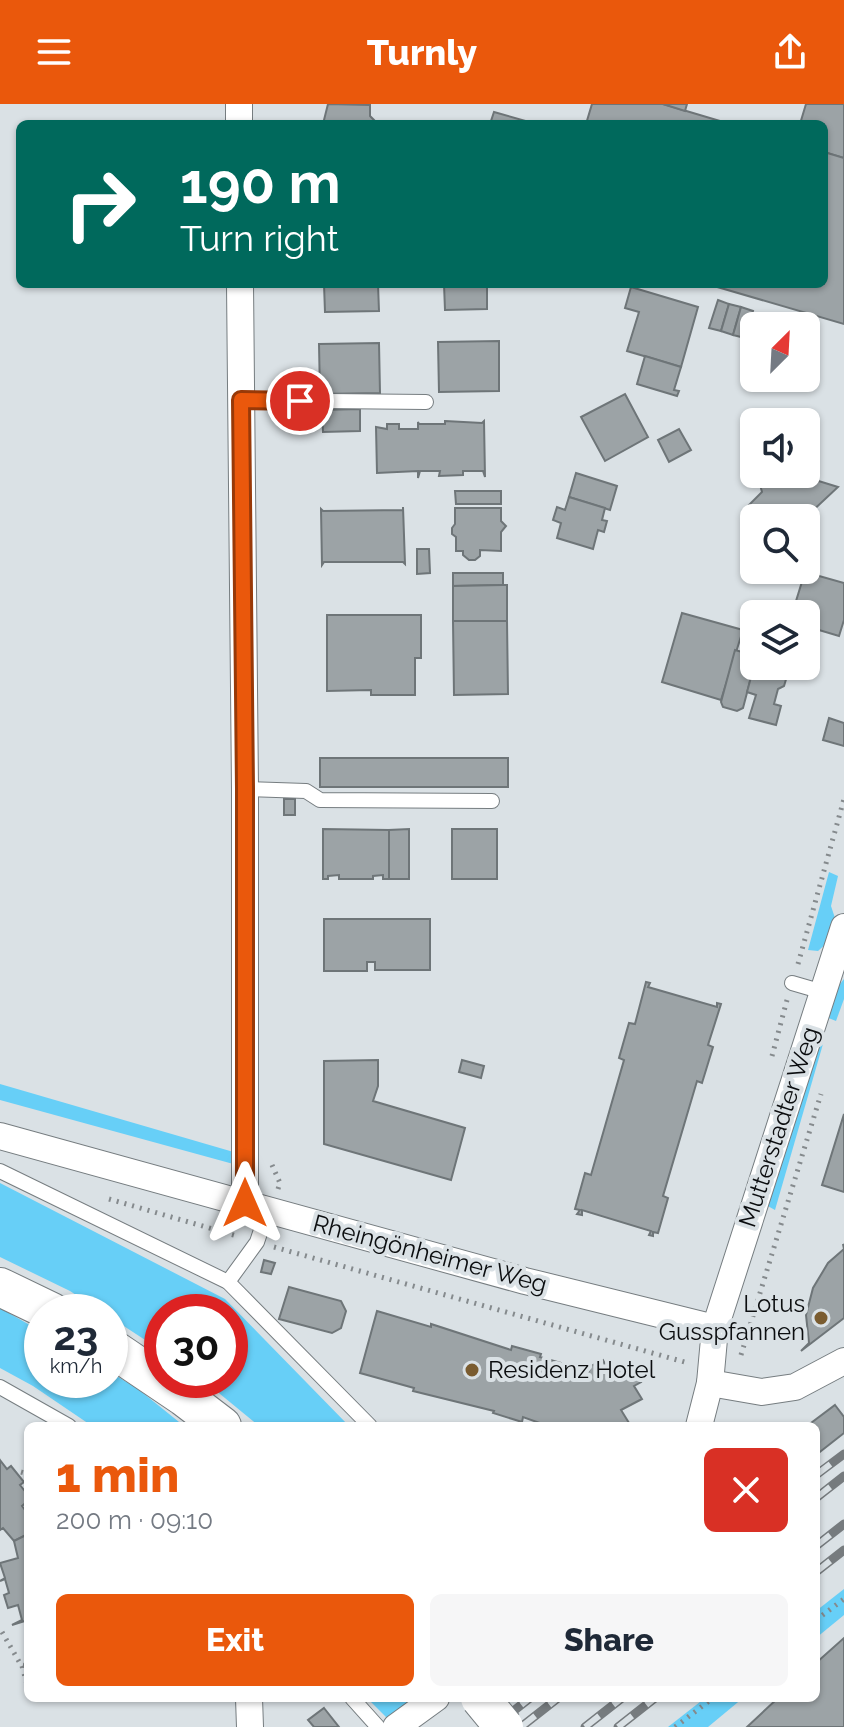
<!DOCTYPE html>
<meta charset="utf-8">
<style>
:root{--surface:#fff;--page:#f6f6f7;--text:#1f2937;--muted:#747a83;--accent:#ea580c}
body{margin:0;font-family:Raleway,sans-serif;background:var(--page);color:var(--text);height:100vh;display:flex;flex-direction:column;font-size:30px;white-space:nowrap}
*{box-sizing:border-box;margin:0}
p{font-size:26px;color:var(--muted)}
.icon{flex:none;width:44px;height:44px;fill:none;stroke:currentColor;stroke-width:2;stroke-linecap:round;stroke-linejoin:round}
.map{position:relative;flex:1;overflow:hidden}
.panel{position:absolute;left:24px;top:1318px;width:796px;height:280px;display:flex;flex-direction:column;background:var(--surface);border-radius:12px;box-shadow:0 2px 6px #0004}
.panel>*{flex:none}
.hud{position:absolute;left:16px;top:16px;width:812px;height:168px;border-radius:12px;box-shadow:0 2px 6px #0004;background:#00695c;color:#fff;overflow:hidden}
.needle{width:52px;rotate:24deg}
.fabs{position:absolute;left:740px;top:208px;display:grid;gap:16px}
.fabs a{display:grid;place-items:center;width:80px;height:80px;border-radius:12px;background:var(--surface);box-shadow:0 2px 6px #0004;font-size:40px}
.speed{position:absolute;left:24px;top:1190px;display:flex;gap:16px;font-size:40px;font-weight:700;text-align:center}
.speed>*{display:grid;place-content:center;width:104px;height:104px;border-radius:50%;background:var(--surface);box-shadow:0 2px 6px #0004;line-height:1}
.speed small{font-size:20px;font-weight:400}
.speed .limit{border:12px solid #d22;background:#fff;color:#111}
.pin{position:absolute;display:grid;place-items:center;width:68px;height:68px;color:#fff;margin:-34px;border:4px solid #fff;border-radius:50%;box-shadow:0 2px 8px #0007}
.me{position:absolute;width:88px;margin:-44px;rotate:0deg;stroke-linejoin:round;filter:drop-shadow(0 0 6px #0008)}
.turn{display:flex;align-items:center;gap:28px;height:168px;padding:0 32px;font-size:36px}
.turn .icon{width:104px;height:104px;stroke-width:2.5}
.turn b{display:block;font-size:56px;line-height:68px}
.round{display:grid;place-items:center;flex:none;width:84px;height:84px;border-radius:12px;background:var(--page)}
.summary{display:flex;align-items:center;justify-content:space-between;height:136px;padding:0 32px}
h1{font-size:48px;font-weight:800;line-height:60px;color:var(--accent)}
.action{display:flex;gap:16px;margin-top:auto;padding:16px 32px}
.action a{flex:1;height:92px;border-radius:12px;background:var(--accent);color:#fff;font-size:32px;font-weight:800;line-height:92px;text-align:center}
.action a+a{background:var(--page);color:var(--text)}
header{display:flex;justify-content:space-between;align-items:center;height:104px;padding:0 32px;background:var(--accent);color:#fff;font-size:36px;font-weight:800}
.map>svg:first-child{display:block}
.green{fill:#67cff7}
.building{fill:#9ca3a6;stroke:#6e7578;stroke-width:2}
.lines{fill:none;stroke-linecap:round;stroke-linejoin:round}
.lane-casing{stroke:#767d80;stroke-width:16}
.street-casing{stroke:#767d80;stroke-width:28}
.secondary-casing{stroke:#767d80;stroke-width:40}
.path{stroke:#858a8d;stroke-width:5;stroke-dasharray:2 6;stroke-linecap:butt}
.lane{stroke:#fff;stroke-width:14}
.street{stroke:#fff;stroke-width:26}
.secondary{stroke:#fff;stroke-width:38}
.rail-casing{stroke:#767b7e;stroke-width:9}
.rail{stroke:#dae1e5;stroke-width:6;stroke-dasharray:18;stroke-linecap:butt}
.secondary-bridge-casing{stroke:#767d80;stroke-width:40;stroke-linecap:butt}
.secondary-bridge{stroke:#fff;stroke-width:38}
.route-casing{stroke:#983908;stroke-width:20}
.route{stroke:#ea580c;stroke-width:14}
.poi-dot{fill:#7a5c30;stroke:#dae1e5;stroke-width:3}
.labels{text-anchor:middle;stroke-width:8;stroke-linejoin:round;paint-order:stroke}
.street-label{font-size:24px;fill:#0b0d0f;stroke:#dae1e5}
.poi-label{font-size:24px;fill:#0b0d0f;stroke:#dae1e5;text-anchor:end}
</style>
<header><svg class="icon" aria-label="menu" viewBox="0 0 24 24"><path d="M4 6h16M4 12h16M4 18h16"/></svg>Turnly<svg class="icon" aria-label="share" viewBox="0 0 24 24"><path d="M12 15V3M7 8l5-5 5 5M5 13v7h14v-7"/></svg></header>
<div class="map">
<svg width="844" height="1623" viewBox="0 0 844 1623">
<rect width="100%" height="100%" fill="#dae1e5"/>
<!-- green -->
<g class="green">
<path d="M829,768L838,772L831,802L835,814L829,837L818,847L808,846Z"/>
<path d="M844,875V895L836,917L826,913L836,885Z"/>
<path d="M825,933L775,1106L766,1101L818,937Z"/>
<path d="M0,980L237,1049V1061L0,996Z"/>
<path d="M0,1079L225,1195L349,1322H259L203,1276H230V1208H162V1247L110,1213V1208H102L70,1187L0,1153Z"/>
<path d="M0,1204L42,1228V1276H110V1268L138,1285L184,1322H92L33,1282L0,1264Z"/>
<path d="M844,1485V1511L816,1534V1507Z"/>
<path d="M367,1594H415L388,1615Z"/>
<path d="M705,1594H743L708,1623H668Z"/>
</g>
<!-- building -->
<g class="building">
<path d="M328,0L370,1V12L378,20H323Z"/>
<path d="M592,0H663L730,20H586Z"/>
<path d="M663,0H687L685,7Z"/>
<path d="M806,0H844V54L824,48V20H800Z"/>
<path d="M494,8L536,20H490Z"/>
<path d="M824,48L844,54V220L707,180H824Z"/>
<path d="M324,180H378L379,207L325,208Z"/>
<path d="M444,180H487V205L445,206Z"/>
<path d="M631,183L698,203L681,263L627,247L639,208L625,204Z"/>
<path d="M718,196L729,200L721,227L709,224Z"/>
<path d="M729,200L741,203L733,231L721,227Z"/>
<path d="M741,203L753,207L745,234L733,231Z"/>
<path d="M499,237V287L439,288L438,238Z"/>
<path d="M379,239L380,289L320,290L319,240Z"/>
<path d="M645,252L681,263L674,286L679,287L677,292L637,280Z"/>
<path d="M625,290L648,333L605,357L581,313Z"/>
<path d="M360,305V327L323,328L322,306Z"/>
<path d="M445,317L482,319L484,317L485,373L483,367H463V371L439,372L440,367H420L418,374V367L377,369L376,323L387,325V320H399V325H418V318L419,320H445Z"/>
<path d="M679,325L691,346L669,358L658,336Z"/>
<path d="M576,369L617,382L610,406L569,393Z"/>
<path d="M757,370H796L838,383L807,412L810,425L806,424V414H771L744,406L762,388Z"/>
<path d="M455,387H501V400H456Z"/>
<path d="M569,393L605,404L602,416L607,417L604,428L598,426L593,445L557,434L561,419L553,416L557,403L565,406Z"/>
<path d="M403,403L405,460L403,458H324L322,461L321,405L323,407L403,406Z"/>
<path d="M455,404H501V417L506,422L501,428V447L480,446V452L475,456H469L463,451V447H456V433L452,430V424L455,420Z"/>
<path d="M417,445H429L430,469L417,470Z"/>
<path d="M805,468L844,479V516L839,532L819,526L813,547L806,545V510H792Z"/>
<path d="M453,469H503V481L453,482Z"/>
<path d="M503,481H507V517H453V482Z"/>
<path d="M682,509L743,526L721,596L662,578Z"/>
<path d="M327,511H421V554H415V591H371V586L327,587Z"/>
<path d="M453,517H507L508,590L454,591Z"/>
<path d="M735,546L753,551L754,562L743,604L737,607L723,603L721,598Z"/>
<path d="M754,562H790L784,582L778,585L774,600L781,602L776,621L749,614L756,591L747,588Z"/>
<path d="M829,614L844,619V642L823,636Z"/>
<rect x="320" y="654" width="188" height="29"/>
<rect x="284" y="695" width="11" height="16"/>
<path d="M323,725L389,726V775H383V771L373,772V775H339V771L328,772V775H323Z"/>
<path d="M409,725V775H389V726Z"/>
<rect x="452" y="725" width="45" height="50"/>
<path d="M324,815H430V866H375V858H367V867H324Z"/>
<path d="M646,878L650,879L648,883L717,903V899L721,900L708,941L713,943L702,979L697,977L663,1092L668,1094L658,1129L653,1128V1132L649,1131L651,1127L582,1106V1111L577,1110L580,1106L575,1105L585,1069L591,1071L624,956L619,954L629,919L635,920Z"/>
<path d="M378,956V982L373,997L465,1024L451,1076L324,1040V957Z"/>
<path d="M462,956L484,962L481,974L459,968Z"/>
<path d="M844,1010V1088L822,1081Z"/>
<path d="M843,1140L844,1142V1214L801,1247L809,1239L806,1211L813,1184L828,1159L844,1145Z"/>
<path d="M264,1156L275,1159L271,1170L261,1168Z"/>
<path d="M289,1183L341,1197L346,1207L341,1224L332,1229L279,1215Z"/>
<path d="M377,1207L431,1223V1220L511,1246L512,1242L541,1250L540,1253L589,1267L591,1262L603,1256L606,1262L612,1258L616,1265L622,1261L625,1267L633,1263L641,1278L634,1282L642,1295L621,1306L629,1319L624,1322H548L523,1313L522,1318L493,1309L494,1307L413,1287L414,1284L360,1269Z"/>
<path d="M835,1301L844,1313V1329L816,1351V1322H807Z"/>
<path d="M0,1356L7,1365L11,1362L24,1378L20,1381L28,1391V1397L22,1402L28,1410V1430L14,1437L3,1424L0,1426Z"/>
<path d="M28,1430V1516L12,1521L22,1516L18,1501L8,1504L4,1491L9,1489L5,1475L0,1477L5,1474L0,1459L18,1454L14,1437Z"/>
<path d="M844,1534V1623H747L778,1594H816V1559Z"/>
<path d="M324,1604L339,1623H314L308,1616Z"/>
</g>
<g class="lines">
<!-- lane casing -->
<g class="lane-casing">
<g id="lane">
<path d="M241,296L426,298"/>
<path d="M245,685L306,687L320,696L492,697"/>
<path d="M792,879L823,888"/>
<path d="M0,1067L228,1178L370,1322"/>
<path d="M228,1178L257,1138L268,1105"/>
<path d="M0,1283L69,1322"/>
<path d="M352,1594L378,1623"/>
</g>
</g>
<!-- street casing -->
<g class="street-casing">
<g id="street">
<path d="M239,0V20"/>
<path d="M240,180L245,685V1099"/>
<path d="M0,1032L525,1177L715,1224"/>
<path d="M710,1279L762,1288L795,1283L844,1257"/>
<path d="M699,1322L710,1279L715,1224L844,823"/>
<path d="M249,1594L250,1623"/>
<path d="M396,1623L436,1594"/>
</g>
</g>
<!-- secondary casing -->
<g class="secondary-casing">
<g id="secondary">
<path d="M0,1183L52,1208"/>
<path d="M110,1243L184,1293L222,1322"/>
</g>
</g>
<!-- path -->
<g class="path">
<path d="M798,860L844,695"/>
<path d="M772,952L787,896"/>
<path d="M272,1061L280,1079L278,1085"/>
<path d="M109,1095L237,1132"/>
<path d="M274,1143L688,1259"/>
<path d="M741,1251L821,990"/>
<path d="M21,1368L28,1370"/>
<path d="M816,1516L844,1495"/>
<path d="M2,1528L21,1561L28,1562"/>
<path d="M22,1562L28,1584"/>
<path d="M675,1623L713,1594"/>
</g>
<!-- lane -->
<use href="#lane" class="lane"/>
<!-- street -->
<use href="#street" class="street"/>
<!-- secondary -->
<use href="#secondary" class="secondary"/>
<!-- rail casing -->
<g class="rail-casing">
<g id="rail">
<path d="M816,1371L844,1350"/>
<path d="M816,1394L844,1372"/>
<path d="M816,1442L844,1420"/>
<path d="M816,1468L844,1446"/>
<path d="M493,1623L530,1594"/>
<path d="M521,1623L558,1594"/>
<path d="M585,1623L622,1594"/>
<path d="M618,1623L655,1594"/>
</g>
</g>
<!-- rail -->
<use href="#rail" class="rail"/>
<!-- secondary-bridge casing -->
<g class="secondary-bridge-casing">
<path id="secondary-bridge" d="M480,1594L504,1623"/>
</g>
<!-- secondary-bridge -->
<use href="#secondary-bridge" class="secondary-bridge"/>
</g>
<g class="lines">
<!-- route casing -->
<g class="route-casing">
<path id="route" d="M245,1099V685L241,296L300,297"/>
</g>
<!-- route -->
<use href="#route" class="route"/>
</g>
<!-- markers -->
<g class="poi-dot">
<circle cx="821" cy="1214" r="8"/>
<circle cx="472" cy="1266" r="8"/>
</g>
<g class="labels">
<!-- street labels -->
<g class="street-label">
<text transform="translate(779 1023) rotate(-72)" y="8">Mutterstadter Weg</text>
<text transform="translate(430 1150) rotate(15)" y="8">Rheingönheimer Weg</text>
</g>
<!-- poi labels -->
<g class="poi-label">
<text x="805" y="1208">Lotus<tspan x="805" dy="28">Gusspfannen</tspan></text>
<text x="488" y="1274" text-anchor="start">Residenz Hotel</text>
</g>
</g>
</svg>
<div class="fabs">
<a><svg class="needle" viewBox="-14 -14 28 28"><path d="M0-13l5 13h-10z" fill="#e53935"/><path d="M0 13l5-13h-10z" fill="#747a83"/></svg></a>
<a><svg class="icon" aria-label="sound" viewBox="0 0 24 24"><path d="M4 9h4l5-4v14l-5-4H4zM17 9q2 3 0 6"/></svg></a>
<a><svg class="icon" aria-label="search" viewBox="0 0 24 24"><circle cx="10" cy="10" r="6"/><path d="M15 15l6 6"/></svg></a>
<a><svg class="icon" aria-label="layers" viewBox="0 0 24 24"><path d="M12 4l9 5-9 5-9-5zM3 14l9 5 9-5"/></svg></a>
</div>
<div class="speed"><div>23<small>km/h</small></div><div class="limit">30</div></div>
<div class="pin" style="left:300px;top:297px;background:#d93025"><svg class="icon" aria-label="arrive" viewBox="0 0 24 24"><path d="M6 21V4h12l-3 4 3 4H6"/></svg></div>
<svg class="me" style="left:245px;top:1099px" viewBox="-20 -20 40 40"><path d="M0-17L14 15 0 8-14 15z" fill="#ea580c" stroke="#fff" stroke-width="4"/></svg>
<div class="hud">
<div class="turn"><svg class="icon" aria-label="right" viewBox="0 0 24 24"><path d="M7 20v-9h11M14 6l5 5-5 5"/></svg><div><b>190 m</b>Turn right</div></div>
</div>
<section class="panel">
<div class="summary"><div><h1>1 min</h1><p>200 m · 09:10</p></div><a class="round" style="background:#d93025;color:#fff"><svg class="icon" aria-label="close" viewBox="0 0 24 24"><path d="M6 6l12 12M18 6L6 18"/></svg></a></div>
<div class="action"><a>Exit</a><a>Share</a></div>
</section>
</div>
